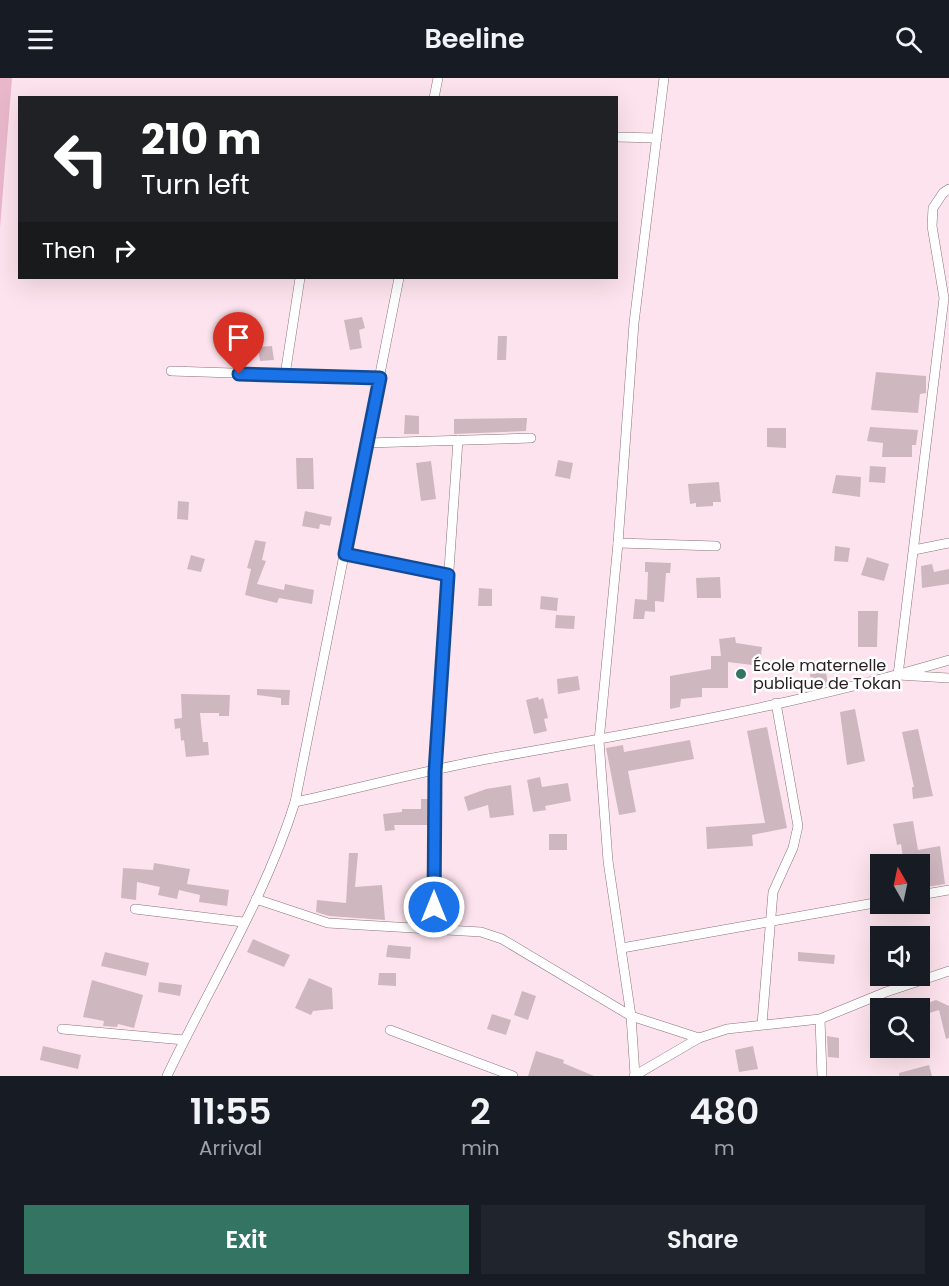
<!DOCTYPE html>
<meta charset="utf-8">
<style>
:root{--surface:#171b24;--page:#20242c;--text:#f1f3f6;--muted:#9ea1a6;--accent:#347463}
body{margin:0;font-family:Poppins,sans-serif;background:var(--page);color:var(--text);height:100vh;display:flex;flex-direction:column;font-size:22px;white-space:nowrap}
*{box-sizing:border-box;margin:0}
p{font-size:20px;color:var(--muted)}
.icon{flex:none;width:33px;height:33px;fill:none;stroke:currentColor;stroke-width:2;stroke-linecap:round;stroke-linejoin:round}
.map{position:relative;height:998px;overflow:hidden}
.sheet{display:flex;flex-direction:column;background:var(--surface);flex:1}
.sheet>*{flex:none}
.top-card{position:absolute;left:18px;top:18px;width:600px;height:183px;border-radius:0px;box-shadow:0 6px 24px #0002;background:#202124;color:#fff;overflow:hidden}
.needle{width:39px;rotate:351deg}
.tools{position:absolute;left:870px;top:776px;display:grid;gap:12px}
.tools a{display:grid;place-items:center;width:60px;height:60px;border-radius:0px;background:var(--surface);box-shadow:0 6px 24px #0002;font-size:30px}
.pin{position:absolute;display:grid;place-items:center;width:51px;height:51px;color:#fff;margin:-62px -26px;border-radius:50% 50% 50% 0;rotate:-45deg;box-shadow:0 0 6px #0007}
.pin .icon{rotate:45deg}
.me{position:absolute;width:66px;margin:-33px;rotate:0deg;stroke-linejoin:round;filter:drop-shadow(0 0 4px #0008)}
.turn{display:flex;align-items:center;gap:21px;height:126px;padding:0 24px;font-size:27px}
.turn .icon{width:78px;height:78px;stroke-width:2.5}
.turn b{display:block;font-size:42px;line-height:51px}
.then{display:flex;align-items:center;height:57px;padding:0 24px;background:#0003;gap:12px;font-size:22px}
.eta{display:flex;justify-content:space-evenly;align-items:center;height:102px;text-align:center}
.eta b{font-size:36px;font-weight:600;line-height:42px}
.primary-button{display:flex;gap:12px;margin-top:auto;padding:12px 24px}
.primary-button a{flex:1;height:69px;border-radius:0px;background:var(--accent);color:#fff;font-size:24px;font-weight:600;line-height:69px;text-align:center}
.primary-button a+a{background:var(--page);color:var(--text)}
header{display:flex;justify-content:space-between;align-items:center;height:78px;padding:0 24px;background:var(--surface);font-size:27px;font-weight:600}
.map>svg:first-child{display:block}
.green{fill:#e9b7ca}
.building{fill:#cfb7c0}
.lines{fill:none;stroke-linecap:round;stroke-linejoin:round}
.street-casing{stroke:#89737b;stroke-width:10}
.street{stroke:#fff;stroke-width:9}
.route-casing{stroke:#114b97;stroke-width:15}
.route{stroke:#1a73e8;stroke-width:10}
.poi-dot{fill:#347463;stroke:#fff;stroke-width:2}
.labels{text-anchor:middle;stroke-width:5;stroke-linejoin:round;paint-order:stroke}
.poi-label{font-size:16px;fill:#271e21;stroke:#fff;text-anchor:start}
</style>
<header><svg class="icon" aria-label="menu" viewBox="0 0 24 24"><path d="M4 6h16M4 12h16M4 18h16"/></svg>Beeline<svg class="icon" aria-label="search" viewBox="0 0 24 24"><circle cx="10" cy="10" r="6"/><path d="M15 15l6 6"/></svg></header>
<div class="map">
<svg width="949" height="998" viewBox="0 0 949 998">
<rect width="100%" height="100%" fill="#fde3ed"/>
<!-- green -->
<path class="green" d="M0,0H12L0,150Z"/>
<!-- building -->
<g class="building">
<path d="M362,239L365,250L359,252L362,270L350,272L344,242Z"/>
<path d="M498,258H507L506,282H497Z"/>
<path d="M272,268L274,282L260,283L258,269Z"/>
<path d="M876,294L926,298V315L920,316L918,335L871,332Z"/>
<path d="M405,337L419,338V356H404Z"/>
<path d="M527,340L526,353L454,356V341Z"/>
<path d="M870,349L918,352L916,367H912V379H882L883,365L867,363Z"/>
<path d="M767,350H786V370L767,369Z"/>
<path d="M296,380H313L314,411H297Z"/>
<path d="M558,382L573,385L570,401L555,398Z"/>
<path d="M431,383L436,421L421,423L416,385Z"/>
<path d="M870,388L886,389L885,405L869,404Z"/>
<path d="M836,397L861,399L860,419L832,415Z"/>
<path d="M719,404L721,424H713V428L696,429V425L690,426L688,406Z"/>
<path d="M178,423L189,424L188,442L177,441Z"/>
<path d="M305,433L332,439L330,448L320,446L319,451L302,448Z"/>
<path d="M255,462L266,464L262,482L266,483L257,506L284,512L285,506L314,512L312,526L279,520L277,525L245,517L251,491L247,490Z"/>
<path d="M835,468L850,470L848,484L834,483Z"/>
<path d="M191,477L205,481L201,494L187,491Z"/>
<path d="M867,479L889,486L884,503L861,497Z"/>
<path d="M645,484L671,485L670,495H666L664,524L655,523V534L645,533L644,541H633L635,521L647,522L648,494H645Z"/>
<path d="M932,486L934,494L949,491V506L922,510L921,488Z"/>
<path d="M720,499L721,520H697L696,500Z"/>
<path d="M479,510L492,511V528H478Z"/>
<path d="M541,518L558,520L557,533L540,531Z"/>
<path d="M858,533H878L877,569H858Z"/>
<path d="M556,537L575,538L574,551L555,550Z"/>
<path d="M735,559L736,565L762,569L760,588L728,584V610H702V619L681,621L680,629L670,631V598L711,591V578H721L719,561Z"/>
<path d="M826,594L828,607L812,611L810,596Z"/>
<path d="M578,598L580,612L558,616L557,601Z"/>
<path d="M257,611L290,612L289,627H281V620L257,617Z"/>
<path d="M181,616L230,617L229,638H219V635H200L203,664H208L209,677L186,679L184,662L181,663L180,650L175,651L174,641L182,640Z"/>
<path d="M538,619L539,622L543,620L548,640L544,641L547,653L534,656L526,622Z"/>
<path d="M855,631L865,683L847,687L840,634Z"/>
<path d="M767,649L787,750L752,757L753,768L707,771L706,749L765,745L747,653Z"/>
<path d="M918,651L933,718L913,721L912,709H914L902,654Z"/>
<path d="M690,662L694,681L628,693L636,734L619,737L606,670L623,667L624,674Z"/>
<path d="M540,699L542,709L568,705L571,723L545,728L546,732L533,734L527,702Z"/>
<path d="M511,707L514,737L490,740L488,727L468,733L464,719L486,711Z"/>
<path d="M421,721H428V747H394L395,752L385,753L383,736L402,734V731H421Z"/>
<path d="M913,743L918,772L940,768L945,806L920,810V786H904L901,766L897,767L893,746Z"/>
<rect x="549" y="756" width="18" height="16"/>
<path d="M349,775H358L355,809L382,807L385,842L329,838L316,834L317,822L346,825Z"/>
<path d="M154,785L190,791L187,806L229,812L227,828L199,824L200,817L179,812L177,821L158,817L160,809L137,804L136,822L121,820L123,790L153,792Z"/>
<path d="M253,861L290,877L284,889L247,874Z"/>
<path d="M388,867L411,869L410,881L386,879Z"/>
<path d="M105,874L149,885L146,898L101,888Z"/>
<path d="M798,874L835,877L834,886L798,883Z"/>
<path d="M379,895H396V908L378,907Z"/>
<path d="M309,900L332,910L333,931L313,933L311,937L295,930Z"/>
<path d="M92,902L143,917L134,950L118,946L117,949L103,948L104,943L83,939Z"/>
<path d="M159,904L182,907L180,918L158,914Z"/>
<path d="M522,913L536,918L528,942L514,937Z"/>
<path d="M936,922L949,928V960L946,961L939,932L920,938V928Z"/>
<path d="M492,936L511,942L506,957L487,951Z"/>
<path d="M827,958L839,960V980L828,979Z"/>
<path d="M43,968L81,977L78,991L40,982Z"/>
<path d="M753,968L758,991L739,994L735,972Z"/>
<path d="M536,973L564,982L563,985L594,998H528Z"/>
<path d="M929,987L932,998H899V995Z"/>
</g>
<g class="lines">
<!-- street casing -->
<g class="street-casing">
<g id="street">
<path d="M434,20L438,0"/>
<path d="M616,59L657,60"/>
<path d="M949,111L943,115L933,130L932,148L944,220L898,597L949,600"/>
<path d="M171,293L379,300"/>
<path d="M285,297L300,200"/>
<path d="M367,365L531,360"/>
<path d="M618,465L716,468"/>
<path d="M914,472L949,465"/>
<path d="M345,476L448,497"/>
<path d="M295,724C364,709 434,690 504,678C653,652 804,625 949,582"/>
<path d="M920,817L949,812"/>
<path d="M256,821L328,845L481,854L502,861L631,938L699,960"/>
<path d="M135,831L243,844"/>
<path d="M434,851L435,694L458,362"/>
<path d="M622,870L880,824"/>
<path d="M820,941L822,998"/>
<path d="M762,946L773,814L793,770L798,748L776,625"/>
<path d="M62,951L184,962"/>
<path d="M390,952L513,998"/>
<path d="M635,997L631,938L608,783L599,663L618,465L634,245L664,0"/>
<path d="M167,998C210,907 265,820 295,724L399,200"/>
<path d="M634,998L699,960L727,951L820,941L886,914L949,893"/>
</g>
</g>
<!-- street -->
<use href="#street" class="street"/>
</g>
<g class="lines">
<!-- route casing -->
<g class="route-casing">
<path id="route" d="M239,296L380,300L345,476L448,497L435,694L434,829"/>
</g>
<!-- route -->
<use href="#route" class="route"/>
</g>
<!-- markers -->
<circle class="poi-dot" cx="741" cy="596" r="6"/>
<g class="labels">
<!-- poi labels -->
<g class="poi-label">
<text x="753" y="593">École maternelle<tspan x="753" dy="18">publique de Tokan</tspan></text>
</g>
</g>
</svg>
<div class="tools">
<a><svg class="needle" viewBox="-14 -14 28 28"><path d="M0-13l5 13h-10z" fill="#e53935"/><path d="M0 13l5-13h-10z" fill="#9ea1a6"/></svg></a>
<a><svg class="icon" aria-label="sound" viewBox="0 0 24 24"><path d="M4 9h4l5-4v14l-5-4H4zM17 9q2 3 0 6"/></svg></a>
<a><svg class="icon" aria-label="search" viewBox="0 0 24 24"><circle cx="10" cy="10" r="6"/><path d="M15 15l6 6"/></svg></a>
</div>
<div class="pin" style="left:239px;top:296px;background:#d93025"><svg class="icon" aria-label="arrive" viewBox="0 0 24 24"><path d="M6 21V4h12l-3 4 3 4H6"/></svg></div>
<svg class="me" style="left:434px;top:829px" viewBox="-20 -20 40 40"><circle r="17" fill="#1a73e8" stroke="#fff" stroke-width="3"/><path d="M0-11L8 9 0 5-8 9z" fill="#fff"/></svg>
<div class="top-card">
<div class="turn"><svg class="icon" aria-label="left" viewBox="0 0 24 24"><path d="M17 20v-9H6M10 6l-5 5 5 5"/></svg><div><b>210 m</b>Turn left</div></div>
<div class="then">Then<svg class="icon" aria-label="right" viewBox="0 0 24 24"><path d="M7 20v-9h11M14 6l5 5-5 5"/></svg></div>
</div>
</div>
<section class="sheet">
<div class="eta">
<div><b>11:55</b><p>Arrival</p></div>
<div><b>2</b><p>min</p></div>
<div><b>480</b><p>m</p></div>
</div>
<div class="primary-button"><a>Exit</a><a>Share</a></div>
</section>
